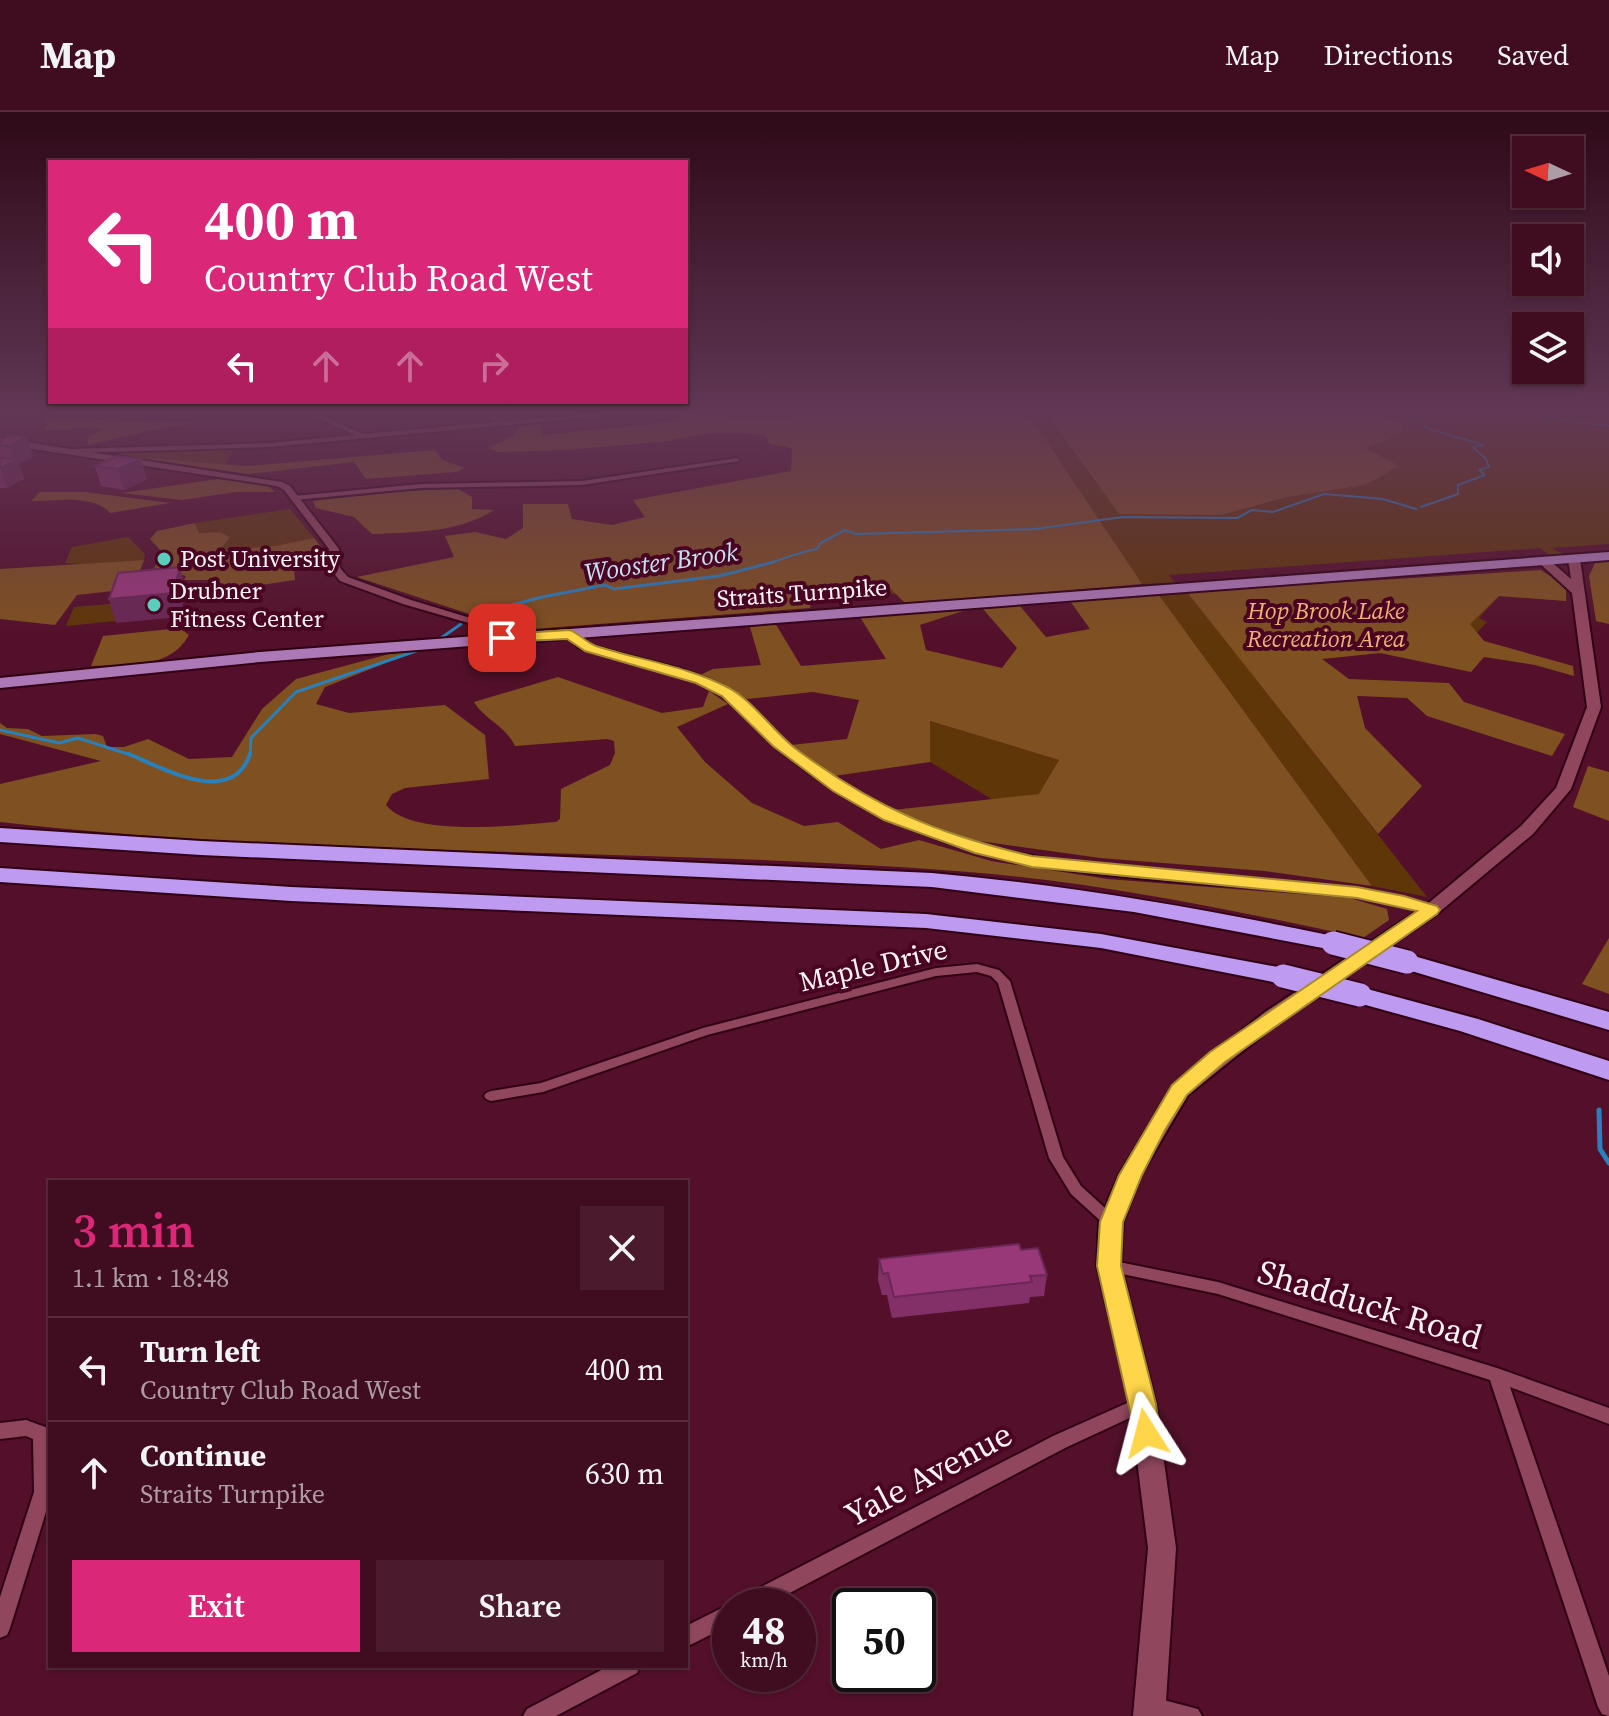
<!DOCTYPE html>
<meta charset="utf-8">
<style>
:root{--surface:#3f0c20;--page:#4a1a2d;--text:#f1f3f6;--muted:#ad9ba5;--line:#582c3e;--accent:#db2777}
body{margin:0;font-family:"Source Serif 4",serif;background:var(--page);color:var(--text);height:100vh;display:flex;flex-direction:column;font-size:30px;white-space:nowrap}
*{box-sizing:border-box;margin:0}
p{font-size:26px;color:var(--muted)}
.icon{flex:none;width:44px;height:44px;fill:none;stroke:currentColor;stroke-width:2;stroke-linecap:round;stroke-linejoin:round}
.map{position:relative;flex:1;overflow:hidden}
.details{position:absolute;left:48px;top:1068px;width:640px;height:488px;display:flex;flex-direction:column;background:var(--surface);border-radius:0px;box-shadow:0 2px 6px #0004,0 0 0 2px var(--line)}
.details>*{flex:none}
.hud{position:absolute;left:48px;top:48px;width:640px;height:244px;border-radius:0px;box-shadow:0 2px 6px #0004,0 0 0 2px var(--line);background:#db2777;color:#fff;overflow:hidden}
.needle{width:52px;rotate:274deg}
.buttons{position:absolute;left:1512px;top:24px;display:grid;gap:16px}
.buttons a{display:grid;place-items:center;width:72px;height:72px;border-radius:0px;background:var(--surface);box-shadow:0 2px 6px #0004,0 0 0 2px var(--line);font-size:40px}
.speed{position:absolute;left:712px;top:1476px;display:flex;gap:16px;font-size:40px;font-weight:700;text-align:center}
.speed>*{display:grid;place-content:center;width:104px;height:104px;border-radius:50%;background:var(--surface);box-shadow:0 2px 6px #0004,0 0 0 2px var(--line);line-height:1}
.speed small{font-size:20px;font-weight:400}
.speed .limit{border:4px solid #111;border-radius:12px;background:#fff;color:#111}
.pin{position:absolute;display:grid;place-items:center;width:68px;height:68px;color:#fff;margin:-34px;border-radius:16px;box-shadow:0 4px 12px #0006}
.me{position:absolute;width:88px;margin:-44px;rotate:351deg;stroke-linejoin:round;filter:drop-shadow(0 0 6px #0008)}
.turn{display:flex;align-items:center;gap:28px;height:168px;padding:0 24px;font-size:36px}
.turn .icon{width:104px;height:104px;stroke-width:2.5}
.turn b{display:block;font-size:56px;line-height:68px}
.lanes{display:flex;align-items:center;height:76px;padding:0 24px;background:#0003;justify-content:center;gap:40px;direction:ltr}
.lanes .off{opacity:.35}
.round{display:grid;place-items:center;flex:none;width:84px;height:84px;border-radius:0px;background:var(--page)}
.overview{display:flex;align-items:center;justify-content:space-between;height:136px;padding:0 24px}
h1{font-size:48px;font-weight:600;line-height:60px;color:var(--accent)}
.primary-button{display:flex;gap:16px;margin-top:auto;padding:16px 24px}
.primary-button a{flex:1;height:92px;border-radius:0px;background:var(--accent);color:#fff;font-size:32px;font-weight:600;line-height:92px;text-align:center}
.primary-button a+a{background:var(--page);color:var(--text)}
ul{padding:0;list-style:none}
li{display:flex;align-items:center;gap:24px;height:104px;padding:0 24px;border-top:2px solid var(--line)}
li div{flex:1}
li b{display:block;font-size:30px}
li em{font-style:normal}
header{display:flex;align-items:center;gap:48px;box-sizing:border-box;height:112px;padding:0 40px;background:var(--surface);border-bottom:2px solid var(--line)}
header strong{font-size:38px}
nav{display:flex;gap:44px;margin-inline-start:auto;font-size:28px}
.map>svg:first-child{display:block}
.green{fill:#5f3608}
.forest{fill:#7f5020}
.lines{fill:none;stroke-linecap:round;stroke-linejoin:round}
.stream-far3{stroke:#2a80ba;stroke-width:2}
.stream-far2{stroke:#2a80ba;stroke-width:3}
.stream-far1{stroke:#2a80ba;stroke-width:4}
.stream{stroke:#2a80ba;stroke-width:5}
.minor-casing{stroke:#310114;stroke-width:4}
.tertiary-casing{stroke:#310114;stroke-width:4}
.secondary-casing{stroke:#310114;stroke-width:4}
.primary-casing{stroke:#310114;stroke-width:4}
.motorway-casing{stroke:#310114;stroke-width:4}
.minor{fill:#90475d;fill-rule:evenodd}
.tertiary{fill:#90475d;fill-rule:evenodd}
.secondary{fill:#90475d;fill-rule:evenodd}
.primary{fill:#ac79b6;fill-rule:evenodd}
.motorway{fill:#be9af1;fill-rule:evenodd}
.motorway-bridge-casing{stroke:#310114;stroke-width:27;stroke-linecap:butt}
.motorway-bridge{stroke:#be9af1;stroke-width:23}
.wall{fill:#833068}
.shaded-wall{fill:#6a2755}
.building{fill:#983879;stroke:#6a2755;stroke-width:2}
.route{fill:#ffd54a;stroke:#a68a30;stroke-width:2}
.poi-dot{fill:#5acebd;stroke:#480421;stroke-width:3}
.labels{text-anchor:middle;stroke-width:8;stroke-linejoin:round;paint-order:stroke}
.far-poi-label{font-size:24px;fill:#fbf2f4;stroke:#480421;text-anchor:start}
.far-street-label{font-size:24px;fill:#fbf2f4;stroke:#480421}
.far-park-label{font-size:24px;font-style:italic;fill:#f1b075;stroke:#480421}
.far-water-label{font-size:26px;font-style:italic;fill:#c9e0f3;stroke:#480421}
.street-label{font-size:28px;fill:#fbf2f4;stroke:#480421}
.near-street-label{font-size:34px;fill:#fbf2f4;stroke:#480421}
</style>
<header>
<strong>Map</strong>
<nav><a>Map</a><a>Directions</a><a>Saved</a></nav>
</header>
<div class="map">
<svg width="1609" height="1604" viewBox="0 0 1609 1604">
<rect width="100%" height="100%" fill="#54102a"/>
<!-- green -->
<g class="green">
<path d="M623,300H1609V432L1551,436L1562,441V444L1548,442L1540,436L1169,463L1175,471L1142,472L1137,465L890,482L882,468L814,474L794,497L518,518L357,465L516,444L641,418L814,362L800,328L672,313L671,303Z"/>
<path d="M235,336L225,352L131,345L123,342L134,338Z"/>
<path d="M290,397L314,426L274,434L218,438L230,425L220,420L199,421L195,411Z"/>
<path d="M128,425L145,442L144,448L97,453L65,451L72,435Z"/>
<path d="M1547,462L1566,475V489L1499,484L1479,506L1487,510L1474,524L1380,541L1309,548L1218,519L1427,785L1372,774L1186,520L1070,489L1223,477L1232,485Z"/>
<path d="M122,491L116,509L66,514L74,495Z"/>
<path d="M930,609L1059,648L1040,682L995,689L930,650Z"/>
</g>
<!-- forest -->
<g class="forest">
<path d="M965,300H1023L1037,315L1142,472L906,492L882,468L814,474L810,496L518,518L357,465L454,445L445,424L475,420L506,427L523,416V392H568L572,407L612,413L645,405L633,388L791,359L792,336L770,332L764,321H708L668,329L566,338L498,340L488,336L513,324L521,313L539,311L543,323L681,309L687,301L756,308L840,302L933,305Z"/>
<path d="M1046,300H1366L1399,309L1404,321L1365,336L1399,354L1365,373L1287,385L1221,403L1119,402Z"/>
<path d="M53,306L208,312L169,314L87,333L89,324L104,317C83,313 65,319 44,318L48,312L44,310Z"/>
<path d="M435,338L442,348L465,356L456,360L366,367L354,350L249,362L131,345L247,354Z"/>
<path d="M218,367L267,373L275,380H236L182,388L122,381Z"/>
<path d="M458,377L472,385V397L494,398C458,421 414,420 372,422L354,405L316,396L313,389L404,379Z"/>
<path d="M40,380H85L170,391L110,401C94,382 54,389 31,389Z"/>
<path d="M195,411L199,421L220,420L230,425L220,438L274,434L314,426L324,439L318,452L294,455L295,468L213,480L215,468H184L186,464L154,456L163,441L150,427L157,419Z"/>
<path d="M144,448L139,461L166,473L77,483L55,513L0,507V457Z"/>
<path d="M1609,449V512L1596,509L1589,464L1595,451Z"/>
<path d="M1541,458L1566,475V489L1499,484L1470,512L1484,529L1573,554L1574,564L1535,553L1484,545L1471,560L1380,541L1322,547L1349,567L1449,571L1464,590L1565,622L1552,644L1427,604L1407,586L1357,584L1365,616L1422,674L1378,722L1187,480Z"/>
<path d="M1158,482L1372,774L1264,759L1100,746L972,728L893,698L1039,682L1059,648L930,609V650L834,664L791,633L847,627L859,588L813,580L747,587L733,577L700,563L713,557L761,553L750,515L775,511L801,554L886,547L860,505L969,497L920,513L926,538L1002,556L1017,536L983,497L1020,494L1046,525L1090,517L1070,489Z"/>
<path d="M180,516L189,523C170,558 126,552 91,554L103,524Z"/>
<path d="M416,539L325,575L316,592L349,601L445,593L485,623L489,667L405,676L392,682L386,693C412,726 518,713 556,710L560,707L561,677L610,653L615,641L614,629L607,627L515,634C502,610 488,611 474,590L558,565L662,601L703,595L709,579L728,592L677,615L705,650L752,691L804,714L838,710L881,737L919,728L991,749L1108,767L1350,786L1387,797L1389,808L1363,826C1228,797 1094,769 956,759C638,735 317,746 0,710V672L101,649L0,622V611L7,616L28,617L42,624L95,622L103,624L107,635H124L148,627L189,647L232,645L262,597L296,567L389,542Z"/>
<path d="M1588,654L1609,660V709L1573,695Z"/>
<path d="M1609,826V882L1582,872Z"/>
</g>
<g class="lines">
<!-- stream-far3 -->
<g class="stream-far3">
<path d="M1405,300L1429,317L1484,333L1473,335L1486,347L1489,355L1479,358L1485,363L1458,373V382L1421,395"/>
<path d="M1535,300L1541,305L1609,314"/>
<path d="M766,452C785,447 798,440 817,437L821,431L845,418L856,422L1035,417L1123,405L1237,406L1252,398L1273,400L1324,382L1383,387L1416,397"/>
</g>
<!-- stream-far2 -->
<g class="stream-far2">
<path d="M475,503L542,485L605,473L614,477L719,464L774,450"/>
<path d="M441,526L461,512"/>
<path d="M0,618L59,631L78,626L134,644"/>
<path d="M250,644L251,626L296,580L419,538"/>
</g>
<!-- stream-far1 -->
<path class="stream-far1" d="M129,642C162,656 232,696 250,642"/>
<!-- stream -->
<path class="stream" d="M1599,998L1600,1037L1609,1051"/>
<!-- minor casing -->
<g class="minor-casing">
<g id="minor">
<path d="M304,300H312L363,322L497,310L479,300H487L506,309L608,300L620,301L617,303L270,335L71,341L68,339L71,337L270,331L355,323Z"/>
<path d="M737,346L740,348L739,349L582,373L421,376L294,388L290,386L294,384L421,372L582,369Z"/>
<path d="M570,519L584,531C631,547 684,552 728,577C752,591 769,617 789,635C837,675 893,706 952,724C1051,755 1155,760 1257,768C1317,773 1378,776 1435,795L1437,798L1431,802C1421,799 1412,795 1402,792C1358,781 1309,779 1264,776C1157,767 1043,764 941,728C883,708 830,680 783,640C762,622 746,596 722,582C678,556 625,551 578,535L566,522Z"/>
<path d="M977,852L999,858L1010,869L1063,1045L1081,1074L1116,1106L1119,1110L1116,1114L1111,1116L1106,1114L1071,1082L1049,1046L998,871L991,864L977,860L936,864L707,923L543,980L491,989L486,987L484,984L486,981L491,979L541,971L703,916L936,856Z"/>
<path d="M1109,1148L1218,1170L1497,1256L1609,1296V1312L1510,1275L1609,1564V1604L1602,1602L1598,1595L1490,1268L1218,1182L1103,1158L1101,1154L1103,1150Z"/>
<path d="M1143,1284L1149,1287L1152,1292L1149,1297L1065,1336L765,1494H735L738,1487L1053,1324Z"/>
<path d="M26,1308L48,1316L50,1320V1387L10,1516L7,1523L0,1526V1485L34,1380L33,1327L26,1324L0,1327V1311Z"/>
<path d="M730,1492L734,1494H730V1513L686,1535V1514Z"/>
<path d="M609,1554H640L637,1561L556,1604H523L527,1597Z"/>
<path d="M1152,1585L1198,1597L1202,1604H1146L1141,1596L1145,1589Z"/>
</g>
</g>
<!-- tertiary casing -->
<g class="tertiary-casing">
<path id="tertiary" d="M0,326L282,370L290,374L339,437L340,456L348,465L411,488L530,524L524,528L520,526L403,492L340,469L330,456L329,437L284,378L277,374L0,332Z"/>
</g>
<!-- secondary casing -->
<g class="secondary-casing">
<path id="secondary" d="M1574,443L1580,447L1601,595L1571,677L1533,722L1437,802L1279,910L1188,983L1141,1063L1123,1110L1121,1154L1156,1292L1176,1436L1165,1604H1133L1148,1436L1130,1292L1097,1154L1099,1110L1119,1063L1173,973L1265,900L1425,794L1521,714L1556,676L1587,595L1572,481L1537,449L1547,446L1571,467L1568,447Z"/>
</g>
<!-- primary casing -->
<g class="primary-casing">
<path id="primary" d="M1609,440V448L260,550L0,576V566L260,540Z"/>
</g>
<!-- motorway casing -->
<g class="motorway-casing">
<g id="motorway">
<path d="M0,716L201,729L932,761C1067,773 1200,796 1333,824L1342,826L1345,831L1342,836L1333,838L1134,800L932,775L201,743L0,730Z"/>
<path d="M0,756L291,775L926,802L1101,822L1283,856L1292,858L1296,864L1292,870L1283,872L1101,836L926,816L291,789L0,770Z"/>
<path d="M1407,842L1609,900V918L1398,855L1394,850L1398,845Z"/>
<path d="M1360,875L1478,907L1609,949V968L1460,919L1351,889L1347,883L1351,877Z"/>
</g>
</g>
<!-- minor -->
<use href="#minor" class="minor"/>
<!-- tertiary -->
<use href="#tertiary" class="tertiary"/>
<!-- secondary -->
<use href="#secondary" class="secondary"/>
<!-- primary -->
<use href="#primary" class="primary"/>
<!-- motorway -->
<use href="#motorway" class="motorway"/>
<!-- motorway-bridge casing -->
<g class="motorway-bridge-casing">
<g id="motorway-bridge">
<path d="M1333,831L1407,850"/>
<path d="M1283,864L1360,883"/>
</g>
</g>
<!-- motorway-bridge -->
<use href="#motorway-bridge" class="motorway-bridge"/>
</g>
<!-- wall -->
<g class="wall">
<path d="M0,329L33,345L19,352L24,367L7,376H0Z"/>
<path d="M117,344L147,367L124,378L101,374L95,354Z"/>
<path d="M1021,1138L1047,1163L1044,1184L1030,1185L1029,1191L892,1206L887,1183H882L878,1168L879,1147Z"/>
</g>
<!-- shaded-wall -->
<g class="shaded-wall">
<path d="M27,325L33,345L19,352L24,367L7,376L1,356L14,349L10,334Z"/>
<path d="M141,347L147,367L124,378L118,357Z"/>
<path d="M180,455L186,478L180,505L116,511L109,487Z"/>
</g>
<!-- building -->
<g class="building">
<path d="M9,324L27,325L10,334H0V329Z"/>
<path d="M117,344L141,347L118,357L95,354Z"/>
<path d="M0,346L18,347L0,356Z"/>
<path d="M180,455L173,481L109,487L118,461Z"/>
<path d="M1019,1132L1021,1138L1038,1136L1047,1163L1030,1164L1032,1170L894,1185L888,1161L883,1162L879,1147Z"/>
</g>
<!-- sky -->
<linearGradient id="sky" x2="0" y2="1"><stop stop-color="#2e0917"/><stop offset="0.57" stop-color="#613755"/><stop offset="1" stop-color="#613755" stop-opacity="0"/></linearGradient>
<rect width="1609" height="525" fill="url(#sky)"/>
<!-- route -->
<path class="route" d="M570,518C580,522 585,530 596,534C639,548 688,554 729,576C752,588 774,620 796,637C874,695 937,722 1032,744L1357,775L1404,784L1437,794L1440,798L1437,802L1225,950L1187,983L1165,1018L1142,1063L1123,1110L1121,1154L1156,1292L1160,1321L1156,1330L1146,1333L1137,1330L1097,1154L1100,1110L1119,1063L1172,973L1210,940L1417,799L1357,786L1032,755L975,741L884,708L833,679L773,634L722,584L696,571L585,539L567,527L502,530L495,526L502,522Z"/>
<!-- markers -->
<g class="poi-dot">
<circle cx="164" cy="447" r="8"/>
<circle cx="154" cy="493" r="8"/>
</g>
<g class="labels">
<!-- far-poi labels -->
<g class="far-poi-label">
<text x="180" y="455">Post University</text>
<text x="170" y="487">Drubner<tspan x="170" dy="28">Fitness Center</tspan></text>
</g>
<!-- far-street labels -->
<g class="far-street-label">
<text transform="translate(802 481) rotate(-4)" y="8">Straits Turnpike</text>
</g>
<!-- far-park labels -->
<g class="far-park-label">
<text x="1326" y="507">Hop Brook Lake<tspan x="1326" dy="28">Recreation Area</tspan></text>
</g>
<!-- far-water labels -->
<g class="far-water-label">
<text transform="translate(661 450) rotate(-8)" y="9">Wooster Brook</text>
</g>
<!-- street labels -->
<g class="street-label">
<text transform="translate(873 853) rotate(-13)" y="10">Maple Drive</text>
</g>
<!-- near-street labels -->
<g class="near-street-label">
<text transform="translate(1370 1192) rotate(17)" y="12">Shadduck Road</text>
<text transform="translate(928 1362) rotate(-28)" y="12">Yale Avenue</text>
</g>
</g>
</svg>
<div class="buttons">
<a><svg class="needle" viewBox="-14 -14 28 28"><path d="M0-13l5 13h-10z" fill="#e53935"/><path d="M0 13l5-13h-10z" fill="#ad9ba5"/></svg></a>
<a><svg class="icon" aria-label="sound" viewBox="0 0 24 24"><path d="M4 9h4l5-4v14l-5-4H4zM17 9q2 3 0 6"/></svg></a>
<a><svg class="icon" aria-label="layers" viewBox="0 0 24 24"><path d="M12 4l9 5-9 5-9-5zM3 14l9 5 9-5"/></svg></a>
</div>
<div class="speed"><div>48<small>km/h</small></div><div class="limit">50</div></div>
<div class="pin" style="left:502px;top:526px;background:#d93025"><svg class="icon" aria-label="arrive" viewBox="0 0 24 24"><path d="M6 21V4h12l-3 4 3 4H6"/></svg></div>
<svg class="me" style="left:1146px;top:1321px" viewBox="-20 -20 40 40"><path d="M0-17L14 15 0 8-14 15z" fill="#ffd54a" stroke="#fff" stroke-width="4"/></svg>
<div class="hud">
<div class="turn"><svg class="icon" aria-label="left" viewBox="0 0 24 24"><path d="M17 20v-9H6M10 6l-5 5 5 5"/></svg><div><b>400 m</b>Country Club Road West</div></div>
<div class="lanes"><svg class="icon" aria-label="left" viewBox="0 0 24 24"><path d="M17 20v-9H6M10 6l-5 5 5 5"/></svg><svg class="icon off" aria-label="ahead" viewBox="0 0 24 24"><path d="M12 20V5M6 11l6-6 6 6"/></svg><svg class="icon off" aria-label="ahead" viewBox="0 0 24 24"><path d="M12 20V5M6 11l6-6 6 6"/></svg><svg class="icon off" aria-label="right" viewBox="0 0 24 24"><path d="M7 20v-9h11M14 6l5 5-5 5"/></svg></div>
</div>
<section class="details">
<div class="overview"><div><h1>3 min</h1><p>1.1 km · 18:48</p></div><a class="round"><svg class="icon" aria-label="close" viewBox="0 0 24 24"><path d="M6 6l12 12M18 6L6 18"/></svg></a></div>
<ul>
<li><svg class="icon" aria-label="left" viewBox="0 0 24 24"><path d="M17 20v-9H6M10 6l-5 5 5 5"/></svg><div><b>Turn left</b><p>Country Club Road West</p></div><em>400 m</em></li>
<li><svg class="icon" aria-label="ahead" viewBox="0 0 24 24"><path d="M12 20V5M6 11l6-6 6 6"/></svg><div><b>Continue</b><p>Straits Turnpike</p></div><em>630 m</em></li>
</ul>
<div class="primary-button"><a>Exit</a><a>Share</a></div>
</section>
</div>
